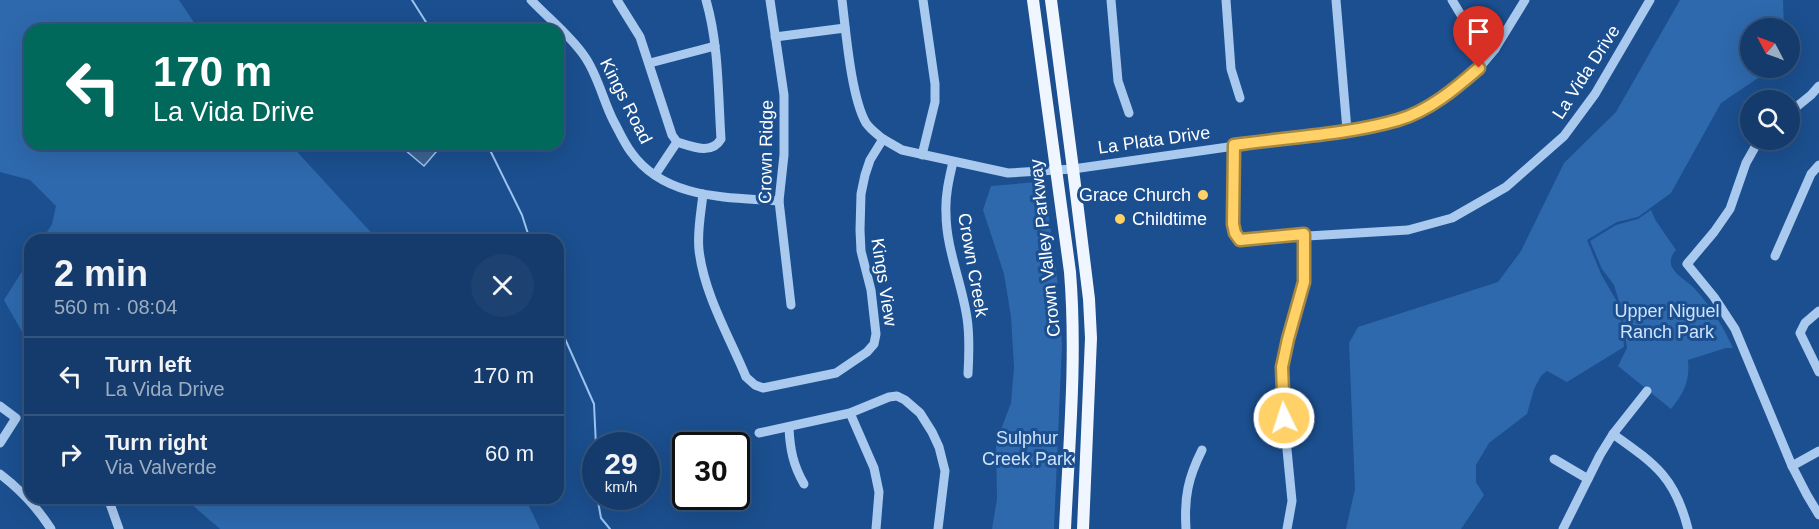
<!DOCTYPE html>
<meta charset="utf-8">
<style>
:root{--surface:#143b6b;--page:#1d4271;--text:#f1f3f6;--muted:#9dadc1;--line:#33557e}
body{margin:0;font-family:Helvetica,sans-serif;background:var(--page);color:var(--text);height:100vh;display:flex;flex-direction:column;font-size:22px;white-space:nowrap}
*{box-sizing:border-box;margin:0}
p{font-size:20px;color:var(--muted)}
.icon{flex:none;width:33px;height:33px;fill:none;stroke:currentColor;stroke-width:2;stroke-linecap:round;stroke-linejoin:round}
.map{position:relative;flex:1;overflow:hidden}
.drawer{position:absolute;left:24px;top:234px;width:540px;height:270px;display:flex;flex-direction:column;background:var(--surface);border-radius:18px;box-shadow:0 6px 24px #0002,0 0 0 2px var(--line)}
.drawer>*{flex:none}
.banner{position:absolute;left:24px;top:24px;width:540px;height:126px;border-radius:18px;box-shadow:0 6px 24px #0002,0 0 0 2px var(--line);background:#00695c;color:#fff;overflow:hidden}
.needle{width:39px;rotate:311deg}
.controls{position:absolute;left:1740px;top:18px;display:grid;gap:12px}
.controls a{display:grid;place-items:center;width:60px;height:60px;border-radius:50%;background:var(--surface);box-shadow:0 6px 24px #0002,0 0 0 2px var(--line);font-size:30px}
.speed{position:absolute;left:582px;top:432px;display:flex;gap:12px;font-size:30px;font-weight:700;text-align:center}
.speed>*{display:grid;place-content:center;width:78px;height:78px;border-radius:50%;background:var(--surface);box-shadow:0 6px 24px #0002,0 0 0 2px var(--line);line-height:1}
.speed small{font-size:15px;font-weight:400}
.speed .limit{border:3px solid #111;border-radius:9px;background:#fff;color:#111}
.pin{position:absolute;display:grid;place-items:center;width:51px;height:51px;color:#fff;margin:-62px -26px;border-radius:50% 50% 50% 0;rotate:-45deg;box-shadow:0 0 6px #0007}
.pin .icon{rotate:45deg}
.me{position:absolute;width:66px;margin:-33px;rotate:356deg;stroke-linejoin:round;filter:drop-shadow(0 0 4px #0008)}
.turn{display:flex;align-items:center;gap:21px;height:126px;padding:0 30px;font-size:27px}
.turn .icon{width:78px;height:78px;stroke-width:2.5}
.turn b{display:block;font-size:42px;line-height:51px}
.round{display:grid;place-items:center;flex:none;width:63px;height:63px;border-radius:32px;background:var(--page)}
.headline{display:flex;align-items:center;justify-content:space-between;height:102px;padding:0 30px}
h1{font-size:36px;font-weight:800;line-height:45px}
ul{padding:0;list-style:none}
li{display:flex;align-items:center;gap:18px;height:78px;padding:0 30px;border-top:2px solid var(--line)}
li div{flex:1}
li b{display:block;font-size:22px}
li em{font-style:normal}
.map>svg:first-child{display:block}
.green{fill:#2e69ad}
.water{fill:#3c6290;stroke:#9cc4f0;stroke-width:1.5}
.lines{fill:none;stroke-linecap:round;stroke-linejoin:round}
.stream{stroke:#9cc4f0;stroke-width:2}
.minor{stroke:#a9c9ee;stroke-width:9}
.major{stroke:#f0f6ff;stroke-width:12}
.route-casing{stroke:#a68842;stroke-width:15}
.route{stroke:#ffd166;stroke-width:10}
.poi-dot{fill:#ffd166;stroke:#1b4f8f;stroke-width:2}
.labels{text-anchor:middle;stroke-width:6;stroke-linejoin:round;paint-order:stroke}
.street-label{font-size:18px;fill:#fff;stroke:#1b4f8f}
.poi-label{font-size:18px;fill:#fff;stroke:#1b4f8f;text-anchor:end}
.park-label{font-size:18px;fill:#cfe3fa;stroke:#1b4f8f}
</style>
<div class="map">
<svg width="1819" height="529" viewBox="0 0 1819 529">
<rect width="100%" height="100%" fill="#1b4f8f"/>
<!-- green -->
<g class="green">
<path d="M0,0H179L199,30H30V144H290L378,240H42L52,224L56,206L30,180L0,172Z"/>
<path d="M1680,0H1783L1784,28H1750V68H1770L1767,72L1721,103L1671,193L1638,217L1617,222L1587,240L1601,274L1620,307L1624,347L1567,382L1547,371L1541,376L1534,389L1527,414L1489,443L1476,465V482L1484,495L1461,529H1346L1355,489L1349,343L1358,327L1498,282L1521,251L1564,163L1616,112Z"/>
<path d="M1038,182L1045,188L1057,277L1062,344L1054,529H992L997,499L996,443L1011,403L1014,367L1011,317L1004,274L983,210L991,186Z"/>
<path d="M1651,210L1656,221L1676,250C1672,254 1669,261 1672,267C1676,276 1688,281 1695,289C1711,307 1723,326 1733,348H1726L1688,360C1690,381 1684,393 1671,409L1618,366L1627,348L1621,308L1614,285L1602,269L1590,241L1616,225L1638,219Z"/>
<path d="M30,259V346L4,300Z"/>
<path d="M184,498H525L540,529H220Z"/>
</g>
<!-- water -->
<path class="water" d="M398,144H443L424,166Z"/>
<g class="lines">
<!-- stream -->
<g class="stream">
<path d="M412,0L431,30"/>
<path d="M487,144L522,215L530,240"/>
<path d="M558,323L594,404L596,446"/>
<path d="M597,496L601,518L610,529"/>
</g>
<!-- minor -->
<g class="minor">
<path d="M531,0C549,19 570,35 585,57C598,76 603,100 613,120C619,131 624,143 631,152C665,200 728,197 779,201"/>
<path d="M617,0L640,37L672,135L677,142"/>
<path d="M770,0L784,95V155L779,201L791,305"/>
<path d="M1111,0L1118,81L1129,113"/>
<path d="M1226,0L1231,69L1240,98"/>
<path d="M1336,0L1347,130"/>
<path d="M1452,0L1470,30L1495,49"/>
<path d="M775,37L845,28"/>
<path d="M650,63L715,46"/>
<path d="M1790,112L1811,95L1819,86"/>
<path d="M883,139L902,150L1008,173L1073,169L1347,130L1399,119L1432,104L1462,84L1479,68L1495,49L1525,0"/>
<path d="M1759,140L1746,163L1730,209L1714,232L1687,264L1714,297L1735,329L1792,466L1807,495L1819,515"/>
<path d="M1234,145L1233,224L1235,233L1240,240L1408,230L1452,218L1506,187L1564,136L1595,94L1650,0"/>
<path d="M922,155L935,102V84L923,0"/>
<path d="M953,162C949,179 945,196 946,213C946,249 962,283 967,318C970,337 969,356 968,374"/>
<path d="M655,175L677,142C693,147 712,155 721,139C718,93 719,45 706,0"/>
<path d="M703,194C701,213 697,231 699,250C704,294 729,336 746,377L755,385L763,388L836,373L867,352L874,344L876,334L871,290L861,251L860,230L861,194L865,175L870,160L883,139C877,134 870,129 866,123C851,97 846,32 842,0"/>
<path d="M1775,256L1811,174L1819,165"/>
<path d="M1819,311L1805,323L1800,333L1819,372"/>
<path d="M0,406L16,418L0,443"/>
<path d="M850,413L874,468L879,492L876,529"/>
<path d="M789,428C790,449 793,465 804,484"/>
<path d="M759,433L850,413L889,397L897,396L905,400L920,413L932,432L939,447L945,471L938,529"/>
<path d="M1613,434C1655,464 1675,477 1688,529"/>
<path d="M1554,459L1588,479"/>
<path d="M1792,466L1819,451"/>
<path d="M0,474C21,490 37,507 51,529"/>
<path d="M108,498L119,529"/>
<path d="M1186,529C1184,497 1188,478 1202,450"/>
<path d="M1287,529L1292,501L1282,398L1283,367L1288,339L1304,282V235"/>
<path d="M1563,529L1600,455L1613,434L1647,391"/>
</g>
<!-- major -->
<g class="major">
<path d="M1033,0L1070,272C1077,358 1069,443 1065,529"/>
<path d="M1051,0L1073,169L1089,299L1091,338L1083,529"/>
</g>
</g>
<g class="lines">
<!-- route casing -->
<g class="route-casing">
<path id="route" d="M1284,418L1282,367L1288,339L1304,282V234L1240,240L1235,233L1233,224L1234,145C1288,137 1346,135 1398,120C1429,111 1456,88 1479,68"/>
</g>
<!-- route -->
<use href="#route" class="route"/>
</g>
<!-- markers -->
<g class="poi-dot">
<circle cx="1203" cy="195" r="6"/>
<circle cx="1120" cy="219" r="6"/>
</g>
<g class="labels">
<!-- street labels -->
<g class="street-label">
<text transform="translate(1586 72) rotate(-57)" y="6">La Vida Drive</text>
<text transform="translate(626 101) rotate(63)" y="6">Kings Road</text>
<text transform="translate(1154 140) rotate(-8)" y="6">La Plata Drive</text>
<text transform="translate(766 152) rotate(-89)" y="6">Crown Ridge</text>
<text transform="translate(1045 248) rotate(-96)" y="6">Crown Valley Parkway</text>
<text transform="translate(973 265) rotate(80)" y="6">Crown Creek</text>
<text transform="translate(884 282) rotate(81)" y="6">Kings View</text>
</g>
<!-- poi labels -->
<g class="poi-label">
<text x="1191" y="201">Grace Church</text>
<text x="1132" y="225" text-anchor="start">Childtime</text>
</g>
<!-- park labels -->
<g class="park-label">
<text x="1667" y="317">Upper Niguel<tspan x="1667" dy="21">Ranch Park</tspan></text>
<text x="1027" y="444">Sulphur<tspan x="1027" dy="21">Creek Park</tspan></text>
</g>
</g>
</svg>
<div class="controls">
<a><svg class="needle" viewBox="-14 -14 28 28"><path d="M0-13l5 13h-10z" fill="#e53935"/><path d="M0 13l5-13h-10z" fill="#9dadc1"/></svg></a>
<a><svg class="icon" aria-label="search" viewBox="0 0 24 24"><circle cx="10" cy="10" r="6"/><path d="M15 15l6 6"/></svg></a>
</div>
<div class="speed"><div>29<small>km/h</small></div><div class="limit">30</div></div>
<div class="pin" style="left:1479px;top:68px;background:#d93025"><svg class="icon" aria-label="arrive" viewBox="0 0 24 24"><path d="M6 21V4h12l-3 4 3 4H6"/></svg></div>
<svg class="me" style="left:1284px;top:418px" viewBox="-20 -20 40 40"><circle r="17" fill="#ffd166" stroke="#fff" stroke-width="3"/><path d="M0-11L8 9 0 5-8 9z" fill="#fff"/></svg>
<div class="banner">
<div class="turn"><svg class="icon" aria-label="left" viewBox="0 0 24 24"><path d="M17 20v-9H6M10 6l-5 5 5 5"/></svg><div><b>170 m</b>La Vida Drive</div></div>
</div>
<section class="drawer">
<div class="headline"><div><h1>2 min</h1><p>560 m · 08:04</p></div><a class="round"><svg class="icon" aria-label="close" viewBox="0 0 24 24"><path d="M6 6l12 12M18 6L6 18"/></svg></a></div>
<ul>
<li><svg class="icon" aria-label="left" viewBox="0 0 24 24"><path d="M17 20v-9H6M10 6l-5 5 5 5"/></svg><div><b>Turn left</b><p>La Vida Drive</p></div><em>170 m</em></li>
<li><svg class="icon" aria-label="right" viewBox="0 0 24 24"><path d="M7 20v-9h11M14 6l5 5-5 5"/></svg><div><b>Turn right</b><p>Via Valverde</p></div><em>60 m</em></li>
</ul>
</section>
</div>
